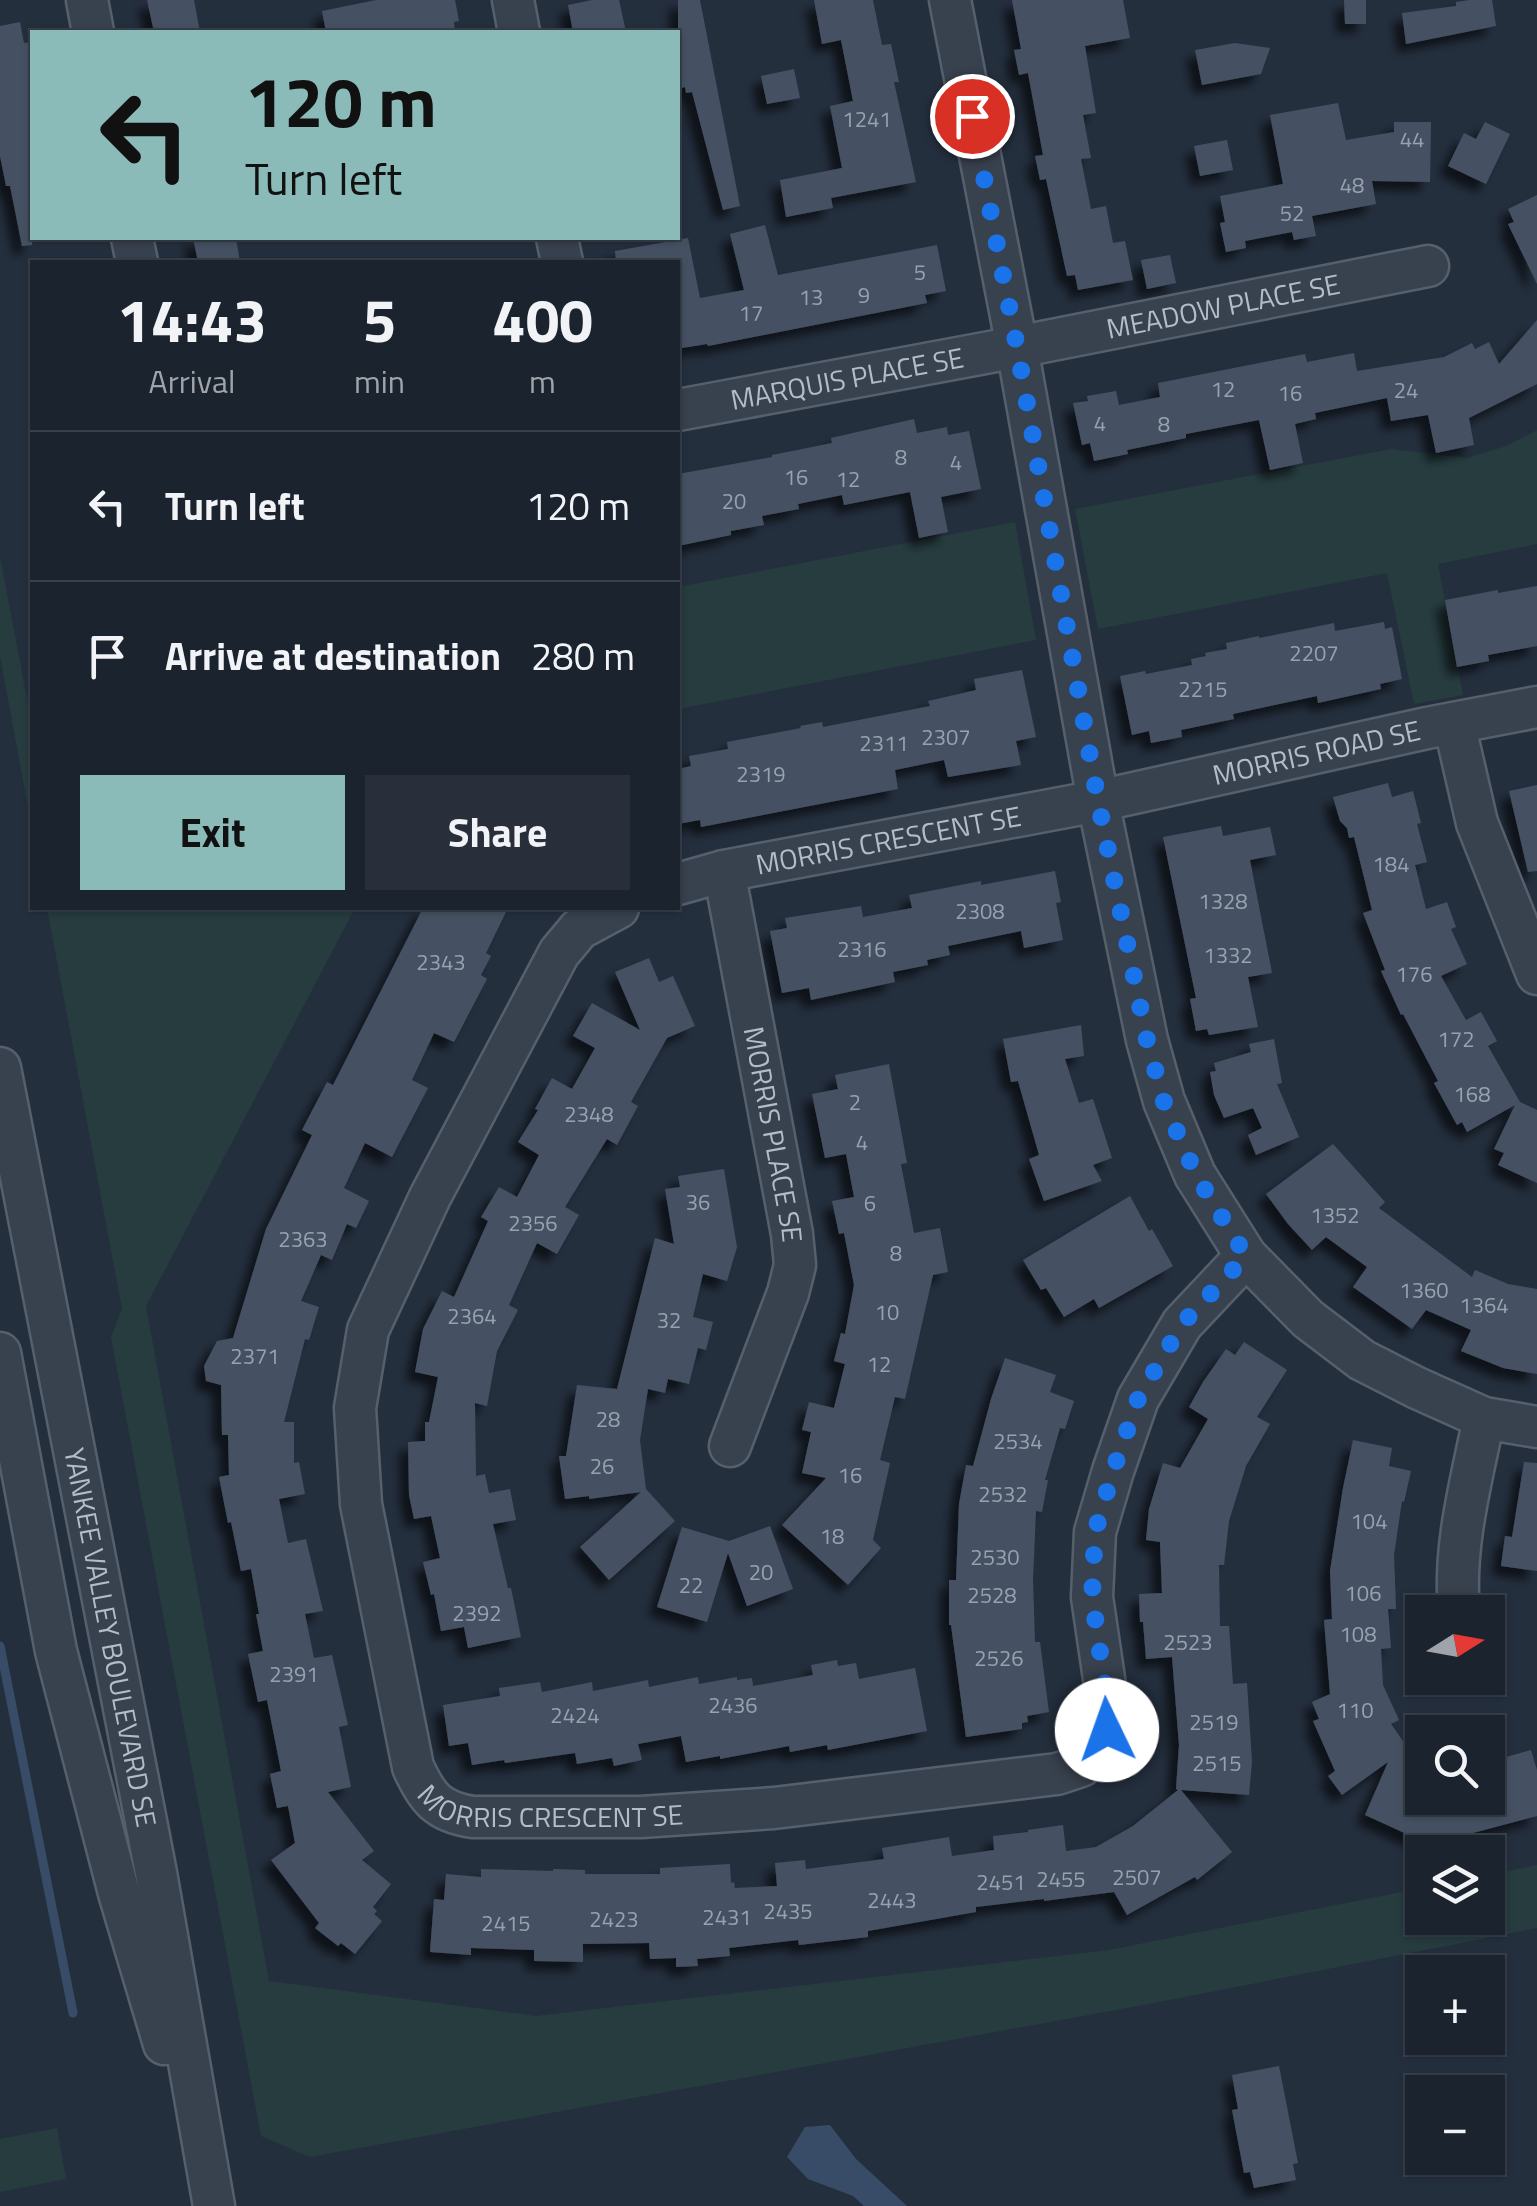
<!DOCTYPE html>
<meta charset="utf-8">
<style>
:root{--surface:#1b232e;--page:#282f3a;--text:#f1f3f6;--muted:#a0a4aa;--line:#39404a;--accent:#8bbbb9}
body{margin:0;font-family:"Titillium Web",sans-serif;background:var(--page);color:var(--text);height:100vh;display:flex;flex-direction:column;font-size:38px;white-space:nowrap}
*{box-sizing:border-box;margin:0}
p{font-size:32px;color:var(--muted)}
.icon{flex:none;width:55px;height:55px;fill:none;stroke:currentColor;stroke-width:2;stroke-linecap:round;stroke-linejoin:round}
.map{position:relative;flex:1;overflow:hidden}
.sheet{position:absolute;left:30px;top:260px;width:650px;height:650px;display:flex;flex-direction:column;background:var(--surface);border-radius:0px;box-shadow:0 2px 8px #0004,0 0 0 2px var(--line)}
.sheet>*{flex:none}
.guide{position:absolute;left:30px;top:30px;width:650px;height:210px;border-radius:0px;box-shadow:0 2px 8px #0004,0 0 0 2px var(--line);background:#8bbbb9;color:#111;overflow:hidden}
.needle{width:65px;rotate:79deg}
.buttons{position:absolute;left:1405px;top:1595px;display:grid;gap:20px}
.buttons a{display:grid;place-items:center;width:100px;height:100px;border-radius:0px;background:var(--surface);box-shadow:0 2px 8px #0004,0 0 0 2px var(--line);font-size:50px}
.pin{position:absolute;display:grid;place-items:center;width:85px;height:85px;color:#fff;margin:-42px;border:5px solid #fff;border-radius:50%;box-shadow:0 2px 10px #0007}
.me{position:absolute;width:110px;margin:-55px;rotate:357deg;stroke-linejoin:round;filter:drop-shadow(0 0 8px #0008)}
.turn{display:flex;align-items:center;gap:35px;height:210px;padding:0 50px;font-size:45px}
.turn .icon{width:130px;height:130px;stroke-width:2.5}
.turn b{display:block;font-size:70px;line-height:85px}
.eta{display:flex;justify-content:space-evenly;align-items:center;height:170px;text-align:center}
.eta b{font-size:60px;font-weight:700;line-height:70px}
.cta{display:flex;gap:20px;margin-top:auto;padding:20px 50px}
.cta a{flex:1;height:115px;border-radius:0px;background:var(--accent);color:#111;font-size:40px;font-weight:700;line-height:115px;text-align:center}
.cta a+a{background:var(--page);color:var(--text)}
ul{padding:0;list-style:none}
li{display:flex;align-items:center;gap:30px;height:150px;padding:0 50px;border-top:2px solid var(--line)}
li div{flex:1}
li b{display:block;font-size:38px}
li em{font-style:normal}
.map>svg:first-child{display:block}
.green{fill:#263c3f}
.water{fill:#394c67}
.lines{fill:none;stroke-linecap:round;stroke-linejoin:round}
.stream{stroke:#394c67;stroke-width:9}
.building{fill:#455162;filter:url(#shadow)}
.minor-casing{stroke:#565f6c;stroke-width:45}
.minor{stroke:#38414e;stroke-width:40}
.route{stroke:#1a73e8;stroke-width:18;stroke-dasharray:0 32.4}
.labels{text-anchor:middle;stroke-width:8;stroke-linejoin:round;paint-order:stroke}
.number-label{font-size:22px;fill:#98a1af}
.street-label{font-size:28px;fill:#b4bcc9;stroke:#1d2633}
</style>
<div class="map">
<svg width="1537" height="2206" viewBox="0 0 1537 2206">
<defs>
<filter id="shadow"><feDropShadow dx="-9" dy="9" stdDeviation="5" flood-color="#0009"/></filter>
</defs>
<rect width="100%" height="100%" fill="#242f3e"/>
<!-- green -->
<g class="green">
<path d="M1537,430V544L1438,564L1463,695L1414,704L1387,573L1098,629L1075,509L1391,449L1467,458L1506,446Z"/>
<path d="M1015,522L1036,640L678,709V587Z"/>
<path d="M0,557L29,709H32V829L0,656Z"/>
<path d="M47,908H355L146,1306L269,1981L536,2016L1109,1950L1422,1888V1918H1488V1875L1537,1865V1928L1154,2003L310,2157L261,2136L111,1337L122,1309Z"/>
<path d="M57,2128L66,2179L0,2192V2139Z"/>
</g>
<!-- water -->
<path class="water" d="M830,2125L856,2159L907,2206H864L853,2196L808,2179L787,2157L805,2127Z"/>
<g class="lines">
<!-- stream -->
<path class="stream" d="M0,1646L73,2013"/>
</g>
<!-- building -->
<g class="building">
<path d="M147,0H194L200,32H154Z"/>
<path d="M376,0H455L459,21L454,22L455,32H326L322,11Z"/>
<path d="M592,0H619L626,32H573L568,5Z"/>
<path d="M678,0H700L740,206L723,210L692,92L686,93L685,87L682,88L678,63Z"/>
<path d="M814,0H873L882,45L891,44L899,82H894L916,182L831,198L833,208L786,217L780,180L842,168L830,106L853,101L841,40L822,44Z"/>
<path d="M1012,0H1123L1130,38L1085,46L1096,113L1083,115L1091,158L1081,159L1091,209L1106,206L1113,243L1125,241L1133,280L1078,290L1075,275L1067,276L1046,179L1040,180L1035,156L1043,155L1028,73L1019,75L1014,50L1021,49Z"/>
<path d="M1344,0H1366V24H1345Z"/>
<path d="M1469,0H1492L1496,26L1406,44L1402,13L1456,6V2Z"/>
<path d="M20,22L24,43L32,42V245L22,246L10,186H6L0,156V26Z"/>
<path d="M1235,43L1270,48L1261,74L1202,85L1195,50Z"/>
<path d="M794,69L800,98L767,104L761,76Z"/>
<path d="M1338,103L1346,140L1394,132V122H1431L1430,182L1372,181L1376,204L1312,216L1316,236L1294,240L1292,232L1245,241L1246,248L1226,252L1220,223L1225,222L1220,196L1283,184L1270,115Z"/>
<path d="M1485,122L1510,134L1486,184L1448,166L1464,133L1476,139Z"/>
<path d="M1227,140L1233,170L1200,176L1194,146Z"/>
<path d="M1537,195V284L1508,224L1514,222L1508,209Z"/>
<path d="M765,225L778,275L937,245L946,291L925,295L927,303L708,346L707,344L682,348L678,320V262H616L615,251L688,238L700,298L744,290L730,234Z"/>
<path d="M193,238H236L240,262H198Z"/>
<path d="M1170,255L1176,283L1147,289L1141,260Z"/>
<path d="M1537,320V384L1469,418L1474,445L1436,453L1428,415L1391,421L1387,398L1315,413L1316,419L1295,424L1303,463L1270,470L1259,420L1186,434V438L1127,450L1128,454L1094,461L1090,443L1082,445L1073,403L1088,401L1087,396L1116,391L1119,405L1160,397L1158,383L1305,354L1307,362L1354,353L1357,371L1444,357L1472,343L1475,349L1489,342L1499,364Z"/>
<path d="M914,419L917,433L947,427L948,435L969,431L981,489L941,497L948,532L919,538L910,492L844,505L842,495L798,504L799,509L762,516L764,525L731,531V535L678,546V474L772,457V455L832,443L831,438Z"/>
<path d="M1537,586V646L1488,655L1489,661L1457,667L1445,600L1498,590V593Z"/>
<path d="M1384,622L1385,629L1392,627L1402,679L1380,684L1381,689L1318,703L1317,696L1233,714L1234,719L1181,730L1182,737L1151,743L1149,731L1132,735L1120,676L1145,671L1146,674L1192,665L1191,659L1206,656L1205,653L1227,649L1226,643L1259,636V638L1334,623L1335,631Z"/>
<path d="M1022,670L1036,737L1016,741L1021,765L948,777L944,760L895,770L898,789L701,827L700,820L678,824V769L691,766L689,756L728,749L727,742L801,728L800,726L822,722L823,727L930,706L928,701L976,690L974,679Z"/>
<path d="M1388,783L1392,797L1413,791L1421,823L1417,824L1427,862L1415,865L1426,909L1447,902L1456,927L1451,929L1467,964L1441,976L1466,1020L1481,1012L1497,1041L1488,1046L1520,1102L1537,1110V1183L1498,1165L1504,1153L1494,1149L1515,1105L1467,1132L1462,1122L1457,1125L1434,1083L1438,1081L1403,1014L1401,1015L1381,971L1385,970L1363,913L1372,910L1354,837L1349,838L1347,828L1340,821L1333,797Z"/>
<path d="M1537,785V871L1528,872L1509,791Z"/>
<path d="M1221,826L1223,836L1270,827L1276,855L1250,860L1272,973L1248,977L1258,1027L1209,1035L1207,1029L1196,1031L1190,999L1196,998L1163,837Z"/>
<path d="M1055,871L1061,902L1056,903L1063,940L1024,948L1021,931L948,946L950,955L927,960L928,965L893,972L895,982L811,1000L809,988L782,993L770,931L787,928L785,918L861,906L863,917L912,908L909,895L981,881V885Z"/>
<path d="M423,908H508L486,953L491,956L481,975L487,979L454,1042L434,1033L412,1080L428,1088L392,1157L365,1143L344,1188L369,1201L356,1228L347,1224L332,1260L321,1255L301,1301L319,1307L309,1340L305,1339L284,1422H294V1463L299,1462L305,1494L279,1499L288,1543L306,1539L323,1611L305,1614L314,1658L332,1655L348,1725L339,1727L351,1787L328,1792L374,1851L362,1860L391,1884L373,1907L377,1911L374,1914L382,1921L355,1954L341,1943L338,1946L315,1928L319,1923L271,1860L295,1843L288,1806L277,1808L270,1774L281,1771L267,1700L258,1702L248,1654L263,1651L256,1614H259L251,1569L241,1571L231,1522L228,1523L219,1477L229,1475L228,1435H222L221,1385L206,1381L204,1366L217,1341L233,1338L266,1229L312,1135L302,1130L327,1082L333,1085Z"/>
<path d="M649,958L659,982L673,976L695,1026L667,1038L631,1102L638,1106L617,1145L607,1139L565,1207L579,1215L557,1254L537,1243L509,1305L518,1310L497,1351L487,1406L475,1403L476,1476L485,1474L489,1493L510,1489L516,1520L493,1524L508,1588H511L521,1637L468,1648L464,1627L441,1631L434,1594L431,1595L423,1562L440,1558L431,1516L414,1519L409,1495L408,1442L425,1441V1422H429L438,1377L415,1372L423,1329L442,1291L454,1297L488,1221L481,1217L499,1187L517,1197L539,1155L518,1142L538,1110L535,1109L552,1078L572,1089L595,1048L573,1036L592,1003L640,1030L615,972Z"/>
<path d="M1081,1025L1084,1056L1065,1059L1079,1103L1093,1099L1112,1158L1093,1165L1102,1181L1044,1201L1029,1159L1039,1155L1018,1081L1011,1082L1003,1039Z"/>
<path d="M1274,1039L1282,1083L1277,1084L1299,1137L1256,1155L1248,1135L1262,1128L1253,1108L1224,1118L1214,1095L1210,1072L1216,1071L1214,1063L1251,1052L1249,1044Z"/>
<path d="M889,1064L907,1163L901,1164L914,1233L940,1228L948,1272L933,1275L905,1399L895,1397L880,1460L890,1463L873,1540L881,1548L848,1585L782,1525L826,1478L802,1473L811,1432L802,1430L809,1402L834,1408L845,1364L834,1361L841,1333L845,1334L854,1285L844,1233L839,1234L832,1201L854,1197L846,1154L825,1158L812,1094L838,1089L835,1075Z"/>
<path d="M1333,1144L1385,1202L1379,1208L1472,1277L1475,1270L1508,1284L1537,1289V1374L1503,1368L1461,1351L1471,1330L1426,1310L1412,1329L1353,1287L1367,1267L1326,1237L1312,1250L1288,1224L1266,1194Z"/>
<path d="M724,1169L737,1247L727,1281L703,1274L693,1317L713,1322L706,1350L698,1348L689,1384L668,1379L665,1393L648,1389L640,1440L646,1489L675,1521L609,1580L580,1547L641,1492L589,1499V1496L565,1499L559,1456H566L577,1385L617,1389L655,1238L674,1244L665,1189L680,1187L678,1176Z"/>
<path d="M1130,1196L1149,1231L1152,1229L1173,1266L1099,1308L1094,1299L1064,1317L1046,1288L1041,1290L1023,1260Z"/>
<path d="M1244,1342L1287,1370L1257,1417L1270,1424L1246,1466L1229,1521L1224,1565H1219L1220,1626H1229L1233,1684L1247,1683L1252,1762L1249,1795L1181,1790L1232,1852L1197,1880L1195,1877L1127,1915L1114,1892L1044,1901V1899L976,1907V1912L868,1931V1937L799,1945L798,1940L729,1948L730,1956L697,1959L698,1966L676,1967V1958L650,1959L649,1943L583,1944V1962L534,1961V1950L471,1948V1955L430,1952L434,1899L444,1900L446,1874L481,1877V1869L553,1871V1869L585,1870V1874H660V1868L730,1864L731,1883L734,1882L735,1888L777,1886L775,1863L805,1860L806,1869L884,1859L882,1848L949,1837L952,1856L994,1850L993,1836L1028,1832V1830L1063,1825L1066,1851L1096,1847L1133,1826L1178,1790L1176,1789L1179,1745L1172,1657L1146,1659L1143,1622H1140L1139,1594L1162,1593L1160,1542L1146,1540L1149,1509L1163,1463L1180,1468L1208,1419L1189,1407L1203,1382L1226,1349L1235,1355Z"/>
<path d="M1005,1358L1056,1375L1050,1392L1074,1401L1065,1429L1060,1428L1045,1480H1048L1042,1512L1036,1511L1033,1580L1035,1642H1040L1049,1712L1027,1716L1028,1722L1022,1723V1729L966,1737L951,1625H949V1580H956L959,1504L966,1465L973,1466L991,1399Z"/>
<path d="M1353,1440L1392,1448L1389,1466L1411,1471L1404,1502L1402,1501L1394,1555L1396,1609H1388L1391,1648L1381,1649L1383,1685L1399,1720L1391,1724L1422,1768V1798H1488V1762L1531,1750L1537,1770V1816L1469,1834L1462,1843H1450L1443,1835L1411,1836L1365,1815L1388,1762L1342,1795L1328,1776L1335,1771L1313,1721L1319,1719L1312,1702L1330,1694L1324,1620L1332,1619L1330,1571L1343,1488Z"/>
<path d="M1524,1462L1537,1463V1571L1501,1566L1505,1536L1512,1537Z"/>
<path d="M770,1526L793,1589L747,1606L728,1553L707,1622L657,1607L682,1527L729,1541Z"/>
<path d="M837,1660L838,1666L856,1663L859,1679L915,1668L927,1731L828,1750L827,1745L790,1752L789,1746L720,1759V1756L686,1762L681,1736L638,1744L642,1760L614,1766L612,1758L577,1764L575,1753L505,1763L504,1760L472,1765L468,1743L449,1746L443,1705L500,1696L499,1688L540,1682L542,1692L592,1682L593,1691L648,1680L649,1687L698,1677L699,1684L737,1677V1680L752,1678L753,1686L813,1675L811,1665Z"/>
<path d="M1279,2066L1298,2163L1293,2164L1296,2180L1254,2188L1250,2172L1244,2173L1232,2110L1238,2109L1232,2075Z"/>
</g>
<g class="lines">
<!-- minor casing -->
<g class="minor-casing">
<g id="minor">
<path d="M87,0L93,32"/>
<path d="M513,0L519,32"/>
<path d="M950,0L1017,347L1098,801L1147,1040L1164,1101L1195,1175L1246,1256L1308,1319L1362,1360L1417,1388L1484,1418L1537,1427"/>
<path d="M132,238L137,262"/>
<path d="M557,238L562,262"/>
<path id="s1" d="M678,410L1017,347L1428,266"/>
<path d="M1454,723L1477,823L1537,974"/>
<path id="s2" d="M724,871L792,1234L795,1265L788,1293L730,1446"/>
<path id="s3" d="M678,884L724,871L1098,801L1427,728L1537,707"/>
<path id="s4" d="M618,908L579,929L559,953L430,1197L368,1330L355,1408L361,1504L413,1767C427,1798 438,1812 473,1817H641L774,1808L1057,1774L1081,1766L1095,1749L1107,1730L1108,1706L1092,1597L1095,1532L1113,1471L1138,1399L1182,1324L1246,1256"/>
<path id="s5" d="M0,1068L156,1873L214,2206"/>
<path d="M0,1353L56,1651L119,1893L164,2044"/>
<path d="M1459,1612C1453,1547 1471,1482 1484,1418"/>
</g>
</g>
<!-- minor -->
<use href="#minor" class="minor"/>
</g>
<g class="lines">
<!-- route -->
<path class="route" d="M972,116L1017,347L1098,801L1147,1040L1164,1102L1196,1175L1246,1256L1182,1324L1138,1399L1113,1471L1095,1532L1092,1597L1108,1706L1107,1730"/>
</g>
<g class="labels">
<!-- number labels -->
<g class="number-label">
<text x="867" y="127">1241</text>
<text x="1412" y="147">44</text>
<text x="1352" y="193">48</text>
<text x="1292" y="221">52</text>
<text x="920" y="280">5</text>
<text x="864" y="303">9</text>
<text x="811" y="305">13</text>
<text x="751" y="321">17</text>
<text x="1223" y="397">12</text>
<text x="1406" y="398">24</text>
<text x="1290" y="401">16</text>
<text x="1100" y="431">4</text>
<text x="1164" y="432">8</text>
<text x="901" y="465">8</text>
<text x="956" y="470">4</text>
<text x="796" y="485">16</text>
<text x="848" y="487">12</text>
<text x="734" y="509">20</text>
<text x="1314" y="661">2207</text>
<text x="1203" y="697">2215</text>
<text x="946" y="745">2307</text>
<text x="884" y="751">2311</text>
<text x="761" y="782">2319</text>
<text x="1391" y="872">184</text>
<text x="1223" y="909">1328</text>
<text x="980" y="919">2308</text>
<text x="862" y="957">2316</text>
<text x="1228" y="963">1332</text>
<text x="441" y="970">2343</text>
<text x="1414" y="982">176</text>
<text x="1456" y="1047">172</text>
<text x="1472" y="1102">168</text>
<text x="855" y="1110">2</text>
<text x="589" y="1122">2348</text>
<text x="862" y="1150">4</text>
<text x="698" y="1210">36</text>
<text x="870" y="1211">6</text>
<text x="1335" y="1223">1352</text>
<text x="533" y="1231">2356</text>
<text x="303" y="1247">2363</text>
<text x="896" y="1261">8</text>
<text x="1424" y="1298">1360</text>
<text x="1484" y="1313">1364</text>
<text x="887" y="1320">10</text>
<text x="472" y="1324">2364</text>
<text x="669" y="1328">32</text>
<text x="255" y="1364">2371</text>
<text x="879" y="1372">12</text>
<text x="608" y="1427">28</text>
<text x="1018" y="1449">2534</text>
<text x="602" y="1474">26</text>
<text x="850" y="1483">16</text>
<text x="1003" y="1502">2532</text>
<text x="1369" y="1529">104</text>
<text x="832" y="1544">18</text>
<text x="995" y="1565">2530</text>
<text x="761" y="1580">20</text>
<text x="691" y="1593">22</text>
<text x="1363" y="1601">106</text>
<text x="992" y="1603">2528</text>
<text x="477" y="1621">2392</text>
<text x="1358" y="1642">108</text>
<text x="1188" y="1650">2523</text>
<text x="999" y="1666">2526</text>
<text x="294" y="1682">2391</text>
<text x="733" y="1713">2436</text>
<text x="1355" y="1718">110</text>
<text x="575" y="1723">2424</text>
<text x="1214" y="1730">2519</text>
<text x="1217" y="1771">2515</text>
<text x="1137" y="1885">2507</text>
<text x="1061" y="1887">2455</text>
<text x="1001" y="1890">2451</text>
<text x="892" y="1908">2443</text>
<text x="788" y="1919">2435</text>
<text x="727" y="1925">2431</text>
<text x="614" y="1927">2423</text>
<text x="506" y="1931">2415</text>
</g>
<!-- street labels -->
<g class="street-label">
<text dy="10" stroke="none"><textPath href="#s1" startOffset="555">MEADOW PLACE SE</textPath></text>
<text dy="10" stroke="none"><textPath href="#s1" startOffset="172">MARQUIS PLACE SE</textPath></text>
<text dy="10" stroke="none"><textPath href="#s3" startOffset="652">MORRIS ROAD SE</textPath></text>
<text dy="10" stroke="none"><textPath href="#s3" startOffset="215">MORRIS CRESCENT SE</textPath></text>
<text dy="10" stroke="none"><textPath href="#s2" startOffset="268">MORRIS PLACE SE</textPath></text>
<text dy="10" stroke="none"><textPath href="#s5" startOffset="580">YANKEE VALLEY BOULEVARD SE</textPath></text>
<text dy="10" stroke="none"><textPath href="#s4" startOffset="1100">MORRIS CRESCENT SE</textPath></text>
</g>
</g>
</svg>
<div class="buttons">
<a><svg class="needle" viewBox="-14 -14 28 28"><path d="M0-13l5 13h-10z" fill="#e53935"/><path d="M0 13l5-13h-10z" fill="#a0a4aa"/></svg></a>
<a><svg class="icon" aria-label="search" viewBox="0 0 24 24"><circle cx="10" cy="10" r="6"/><path d="M15 15l6 6"/></svg></a>
<a><svg class="icon" aria-label="layers" viewBox="0 0 24 24"><path d="M12 4l9 5-9 5-9-5zM3 14l9 5 9-5"/></svg></a>
<a>+</a>
<a>−</a>
</div>
<div class="pin" style="left:972px;top:116px;background:#d93025"><svg class="icon" aria-label="arrive" viewBox="0 0 24 24"><path d="M6 21V4h12l-3 4 3 4H6"/></svg></div>
<svg class="me" style="left:1107px;top:1730px" viewBox="-20 -20 40 40"><circle r="19" fill="#fff"/><path d="M0-13L10 11 0 6-10 11z" fill="#1a73e8"/></svg>
<div class="guide">
<div class="turn"><svg class="icon" aria-label="left" viewBox="0 0 24 24"><path d="M17 20v-9H6M10 6l-5 5 5 5"/></svg><div><b>120 m</b>Turn left</div></div>
</div>
<section class="sheet">
<div class="eta">
<div><b>14:43</b><p>Arrival</p></div>
<div><b>5</b><p>min</p></div>
<div><b>400</b><p>m</p></div>
</div>
<ul>
<li><svg class="icon" aria-label="left" viewBox="0 0 24 24"><path d="M17 20v-9H6M10 6l-5 5 5 5"/></svg><div><b>Turn left</b></div><em>120 m</em></li>
<li><svg class="icon" aria-label="arrive" viewBox="0 0 24 24"><path d="M6 21V4h12l-3 4 3 4H6"/></svg><div><b>Arrive at destination</b></div><em>280 m</em></li>
</ul>
<div class="cta"><a>Exit</a><a>Share</a></div>
</section>
</div>
